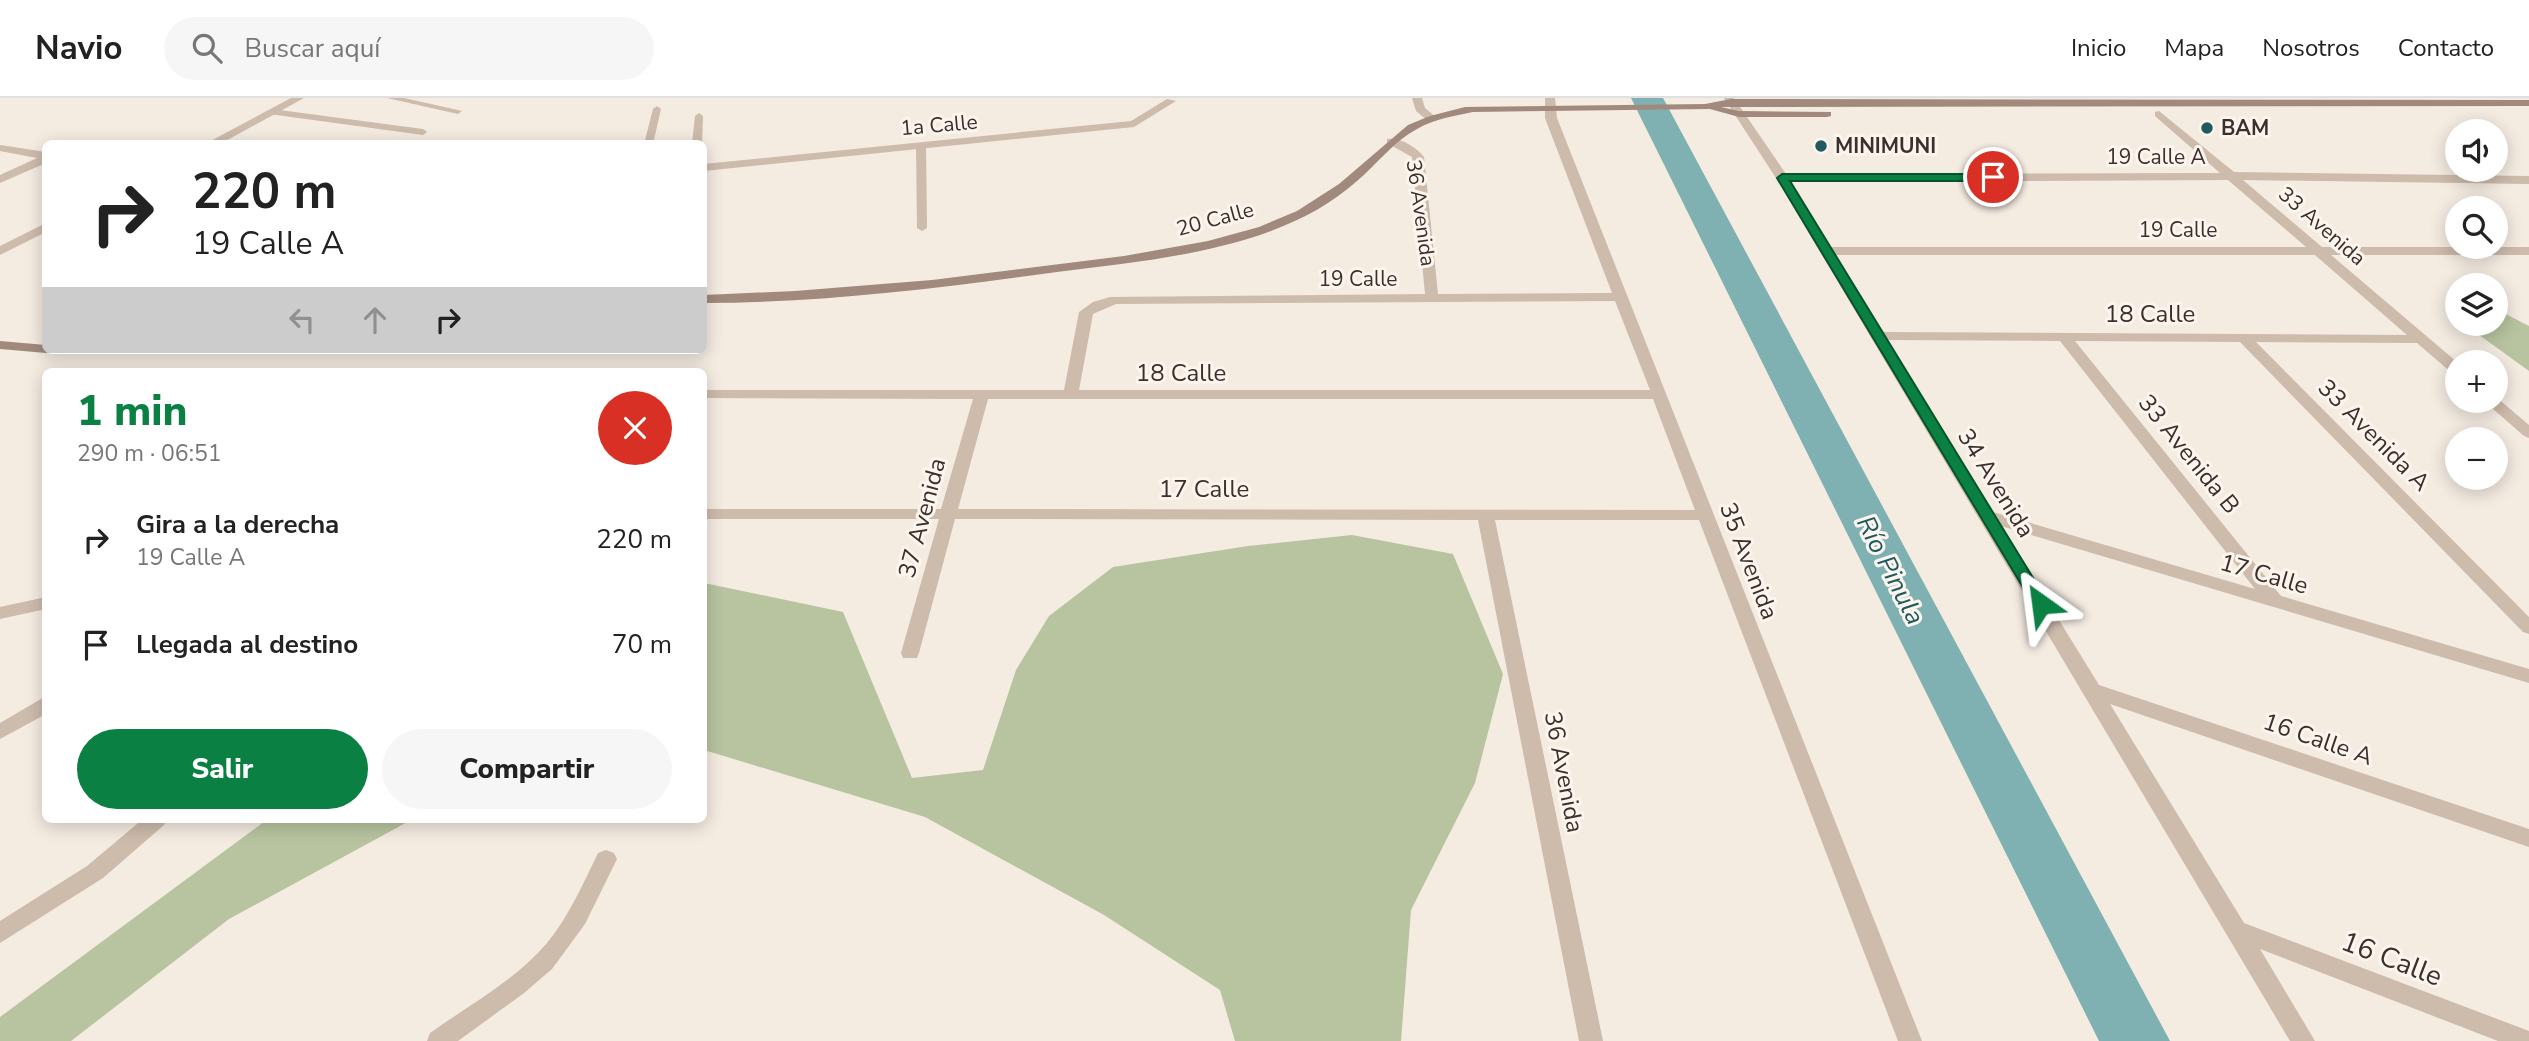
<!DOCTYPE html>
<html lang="es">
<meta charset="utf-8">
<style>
:root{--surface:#fff;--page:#f6f6f6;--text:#222;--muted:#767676;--line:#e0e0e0;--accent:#0b8043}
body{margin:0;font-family:"Nunito Sans",sans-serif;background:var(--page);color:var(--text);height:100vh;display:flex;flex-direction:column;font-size:26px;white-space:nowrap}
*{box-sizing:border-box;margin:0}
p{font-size:23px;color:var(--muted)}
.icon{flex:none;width:38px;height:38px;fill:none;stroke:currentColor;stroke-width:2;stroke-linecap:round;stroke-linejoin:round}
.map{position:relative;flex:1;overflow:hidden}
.sheet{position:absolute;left:42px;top:270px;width:665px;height:455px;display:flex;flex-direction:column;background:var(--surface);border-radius:10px;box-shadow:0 4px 18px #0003}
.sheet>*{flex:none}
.guide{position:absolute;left:42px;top:42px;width:665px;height:214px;border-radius:10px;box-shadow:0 4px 18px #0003;background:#fff;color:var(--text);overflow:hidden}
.controls{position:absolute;left:2445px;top:21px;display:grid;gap:14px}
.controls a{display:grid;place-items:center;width:63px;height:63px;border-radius:50%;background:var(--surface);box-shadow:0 4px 18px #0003;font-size:35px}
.pin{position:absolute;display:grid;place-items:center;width:60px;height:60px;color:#fff;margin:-30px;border:4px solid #fff;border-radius:50%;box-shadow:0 2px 7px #0007}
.me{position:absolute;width:77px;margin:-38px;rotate:329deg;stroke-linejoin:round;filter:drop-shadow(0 0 5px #0008)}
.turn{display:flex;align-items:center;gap:24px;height:147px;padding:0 35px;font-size:32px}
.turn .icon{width:91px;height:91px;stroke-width:2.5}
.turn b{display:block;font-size:49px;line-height:60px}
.lanes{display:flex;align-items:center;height:66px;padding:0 35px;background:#0003;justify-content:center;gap:35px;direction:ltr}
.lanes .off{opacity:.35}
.round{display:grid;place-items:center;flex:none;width:74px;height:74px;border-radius:37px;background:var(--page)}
.summary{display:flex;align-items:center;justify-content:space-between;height:119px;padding:0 35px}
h1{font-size:42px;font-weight:800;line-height:52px;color:var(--accent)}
.primary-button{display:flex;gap:14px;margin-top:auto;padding:14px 35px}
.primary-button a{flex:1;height:80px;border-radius:42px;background:var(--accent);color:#fff;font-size:28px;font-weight:800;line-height:80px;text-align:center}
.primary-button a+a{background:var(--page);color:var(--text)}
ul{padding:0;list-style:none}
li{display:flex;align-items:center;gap:21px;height:105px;padding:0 35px}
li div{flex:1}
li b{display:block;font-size:26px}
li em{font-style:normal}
header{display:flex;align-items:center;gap:42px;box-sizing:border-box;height:98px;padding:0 35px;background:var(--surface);border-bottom:2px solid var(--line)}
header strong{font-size:33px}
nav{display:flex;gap:38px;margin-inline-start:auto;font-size:24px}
.search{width:490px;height:63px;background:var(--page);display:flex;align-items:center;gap:18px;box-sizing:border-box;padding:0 24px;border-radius:38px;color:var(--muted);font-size:26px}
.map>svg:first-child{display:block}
.green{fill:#b8c4a0}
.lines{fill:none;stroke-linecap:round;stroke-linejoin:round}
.river{fill:#7fb0b2;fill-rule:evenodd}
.service{fill:#cdbbac;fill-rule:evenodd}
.minor{fill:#cdbbac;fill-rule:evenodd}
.secondary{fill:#a18a7d;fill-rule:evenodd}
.route{fill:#0b8043;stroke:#07532c;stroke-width:2}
.poi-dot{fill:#1f5a5e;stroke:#fbf5ee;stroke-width:2.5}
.labels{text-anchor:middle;stroke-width:6;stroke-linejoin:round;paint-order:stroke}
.far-street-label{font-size:21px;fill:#3b302b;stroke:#fbf5ee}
.far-poi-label{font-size:21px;font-weight:bold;fill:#3b302b;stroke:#fbf5ee;text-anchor:start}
.street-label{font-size:24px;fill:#3b302b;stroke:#fbf5ee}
.water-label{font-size:26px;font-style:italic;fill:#1f5a5e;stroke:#fbf5ee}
.near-street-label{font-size:28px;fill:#3b302b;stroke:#fbf5ee}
</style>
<header>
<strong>Navio</strong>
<div class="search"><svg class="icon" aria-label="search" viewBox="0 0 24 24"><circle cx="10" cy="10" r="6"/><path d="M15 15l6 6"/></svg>Buscar aquí</div>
<nav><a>Inicio</a><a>Mapa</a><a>Nosotros</a><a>Contacto</a></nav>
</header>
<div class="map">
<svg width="2529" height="943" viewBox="0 0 2529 943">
<rect width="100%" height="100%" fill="#f4ebe1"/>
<!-- green -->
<g class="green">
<path d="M2496,211L2529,228V273L2464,226H2496Z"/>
<path d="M1352,437L1453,456L1503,576L1475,685L1411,812L1401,943H1235L1220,892L1104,817L925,719L704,652V485L843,514L912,680L983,672L1016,572L1049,518L1113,469L1248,448Z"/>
<path d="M268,721H413L229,821L71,943H0V919Z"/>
</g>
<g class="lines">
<!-- river -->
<path class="river" d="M1631,0H1663L2170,943H2099Z"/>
<!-- service -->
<g class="service">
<path d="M387,0H404L462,13L458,16Z"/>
<path d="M657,8L661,11L653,46H644L653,11Z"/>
<path d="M272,11L423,31L427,34L423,37L269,16V12Z"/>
<path d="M699,15L703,18L702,46H692L695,18Z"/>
<path d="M921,45L926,48L927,130L922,133L917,130L916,48Z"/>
</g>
<!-- minor -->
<g class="minor">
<path d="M291,0H304L220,46H205Z"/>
<path d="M1412,0H1422L1425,10L1438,21L1436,23H1428L1416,13Z"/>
<path d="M1545,0H1555L1557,20L1922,943H1898L1699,422H1495L1603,943H1579L1478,422L955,421L919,555L917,560H903L901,555L939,421H704V411H941L973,301L704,300V292H1064L1079,214L1093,204L1110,199L1425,196L1412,59L1387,45V41C1400,39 1416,49 1424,59L1438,196L1612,195L1545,20ZM1615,203L1650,292H1079L1093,216L1116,206ZM988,301H1653L1695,412L958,411Z"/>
<path d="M1724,0H1734L1786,76L2220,75L2155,18V14L2159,13L2234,74L2529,78V86L2243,82L2322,149H2529V157H2331L2457,264V276L2452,275L2417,245L2256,244L2529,519V536L2523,534L2240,244L2075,243L2281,498L2529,571V585L2001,428L2099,587L2529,731V749L2110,606L2244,825L2529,933V943H2498L2260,851L2315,943H2290L1776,80ZM2228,82L2306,149H1830L1790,84ZM1835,157H2315L2407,237L1882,234ZM1887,242L2060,243L2255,491L1993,414Z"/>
<path d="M1167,1L1176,3L1134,29L704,73V66L1131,23Z"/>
<path d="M0,47L46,54V65L0,85V77L37,60L0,53Z"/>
<path d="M46,125V134L0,157V148Z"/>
<path d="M2496,299L2529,327V340L2524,338L2484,303H2496Z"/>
<path d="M46,499V511L0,521V509Z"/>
<path d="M46,598V616L0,641V625Z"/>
<path d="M143,721H168L164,727L103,780L0,845V823L87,768Z"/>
<path d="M606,752L614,755L617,761L585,826L552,871L524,895L458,943H427L430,935C469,907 516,882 547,845C569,818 583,786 598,755Z"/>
</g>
<!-- secondary -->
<g class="secondary">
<path d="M1731,1L2529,2V8L1721,9L1739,13L1831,14V18L1827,19H1739L1710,11L1473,14C1454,18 1434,21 1417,31C1394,43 1377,66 1357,83C1331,106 1303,121 1271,133C1203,158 1129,165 1057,174C940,190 822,205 704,205V197L795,193L932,182L1124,158L1208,143L1259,129L1297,113L1339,86L1408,27L1430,18L1465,9L1705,6Z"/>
<path d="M0,243L46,247V252H52L46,255L0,251Z"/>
</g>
</g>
<!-- route -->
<path class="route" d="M1782,76H1993L1998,79L1993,83H1790L2049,506L2047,510L2041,512L2033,506L1777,80Z"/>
<!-- markers -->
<g class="poi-dot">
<circle cx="2207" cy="30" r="7"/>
<circle cx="1821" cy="48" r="7"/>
</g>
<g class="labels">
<!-- far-street labels -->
<g class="far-street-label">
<text transform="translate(939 27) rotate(-5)" y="7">1a Calle</text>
<text x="2156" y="66">19 Calle A</text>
<text transform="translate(1421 115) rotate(82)" y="7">36 Avenida</text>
<text transform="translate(1215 121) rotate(-15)" y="7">20 Calle</text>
<text transform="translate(2322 128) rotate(41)" y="7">33 Avenida</text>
<text x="2178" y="139">19 Calle</text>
<text x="1358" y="188">19 Calle</text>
</g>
<!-- far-poi labels -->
<g class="far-poi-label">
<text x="2221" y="37">BAM</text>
<text x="1835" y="55">MINIMUNI</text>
</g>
<!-- street labels -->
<g class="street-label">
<text x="2150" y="224">18 Calle</text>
<text x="1181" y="283">18 Calle</text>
<text transform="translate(2374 337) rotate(45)" y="8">33 Avenida A</text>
<text transform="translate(2189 356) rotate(51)" y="8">33 Avenida B</text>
<text transform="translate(1996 385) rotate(58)" y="8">34 Avenida</text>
<text x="1204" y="399">17 Calle</text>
<text transform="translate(922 420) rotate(-75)" y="8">37 Avenida</text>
<text transform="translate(1749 463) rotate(69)" y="8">35 Avenida</text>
<text transform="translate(2264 476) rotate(16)" y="8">17 Calle</text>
<text transform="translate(2318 641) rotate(19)" y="8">16 Calle A</text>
<text transform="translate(1564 674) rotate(79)" y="8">36 Avenida</text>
</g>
<!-- water labels -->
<g class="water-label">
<text transform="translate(1891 472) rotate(63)" y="9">Río Pinula</text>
</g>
<!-- near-street labels -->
<g class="near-street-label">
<text transform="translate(2392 860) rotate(21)" y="10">16 Calle</text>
</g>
</g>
</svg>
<div class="controls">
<a><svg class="icon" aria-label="sound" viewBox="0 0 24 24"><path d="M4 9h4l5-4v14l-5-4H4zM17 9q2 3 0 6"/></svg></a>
<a><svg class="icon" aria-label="search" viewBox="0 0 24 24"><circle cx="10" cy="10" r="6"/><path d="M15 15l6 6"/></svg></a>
<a><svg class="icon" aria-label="layers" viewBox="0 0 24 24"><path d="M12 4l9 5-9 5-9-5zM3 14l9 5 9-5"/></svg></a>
<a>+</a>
<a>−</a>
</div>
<div class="pin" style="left:1993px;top:79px;background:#d93025"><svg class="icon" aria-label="arrive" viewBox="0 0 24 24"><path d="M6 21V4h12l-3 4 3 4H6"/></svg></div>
<svg class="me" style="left:2041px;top:506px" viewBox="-20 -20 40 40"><path d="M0-17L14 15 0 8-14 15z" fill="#0b8043" stroke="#fff" stroke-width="4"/></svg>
<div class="guide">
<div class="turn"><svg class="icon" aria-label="right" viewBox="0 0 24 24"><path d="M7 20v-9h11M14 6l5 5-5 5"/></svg><div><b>220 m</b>19 Calle A</div></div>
<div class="lanes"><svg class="icon off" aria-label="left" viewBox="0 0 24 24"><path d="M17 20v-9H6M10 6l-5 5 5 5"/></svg><svg class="icon off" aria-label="ahead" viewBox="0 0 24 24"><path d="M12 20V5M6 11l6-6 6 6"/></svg><svg class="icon" aria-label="right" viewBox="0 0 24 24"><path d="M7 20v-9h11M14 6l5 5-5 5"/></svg></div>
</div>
<section class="sheet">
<div class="summary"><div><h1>1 min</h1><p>290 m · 06:51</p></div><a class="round" style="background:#d93025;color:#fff"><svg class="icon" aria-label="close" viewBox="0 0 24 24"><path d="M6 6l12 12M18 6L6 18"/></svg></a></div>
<ul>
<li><svg class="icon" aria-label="right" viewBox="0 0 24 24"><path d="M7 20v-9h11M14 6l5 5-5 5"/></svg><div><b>Gira a la derecha</b><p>19 Calle A</p></div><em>220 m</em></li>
<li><svg class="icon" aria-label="arrive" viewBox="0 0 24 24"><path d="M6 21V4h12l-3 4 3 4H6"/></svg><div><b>Llegada al destino</b></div><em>70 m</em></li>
</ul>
<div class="primary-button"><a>Salir</a><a>Compartir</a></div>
</section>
</div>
